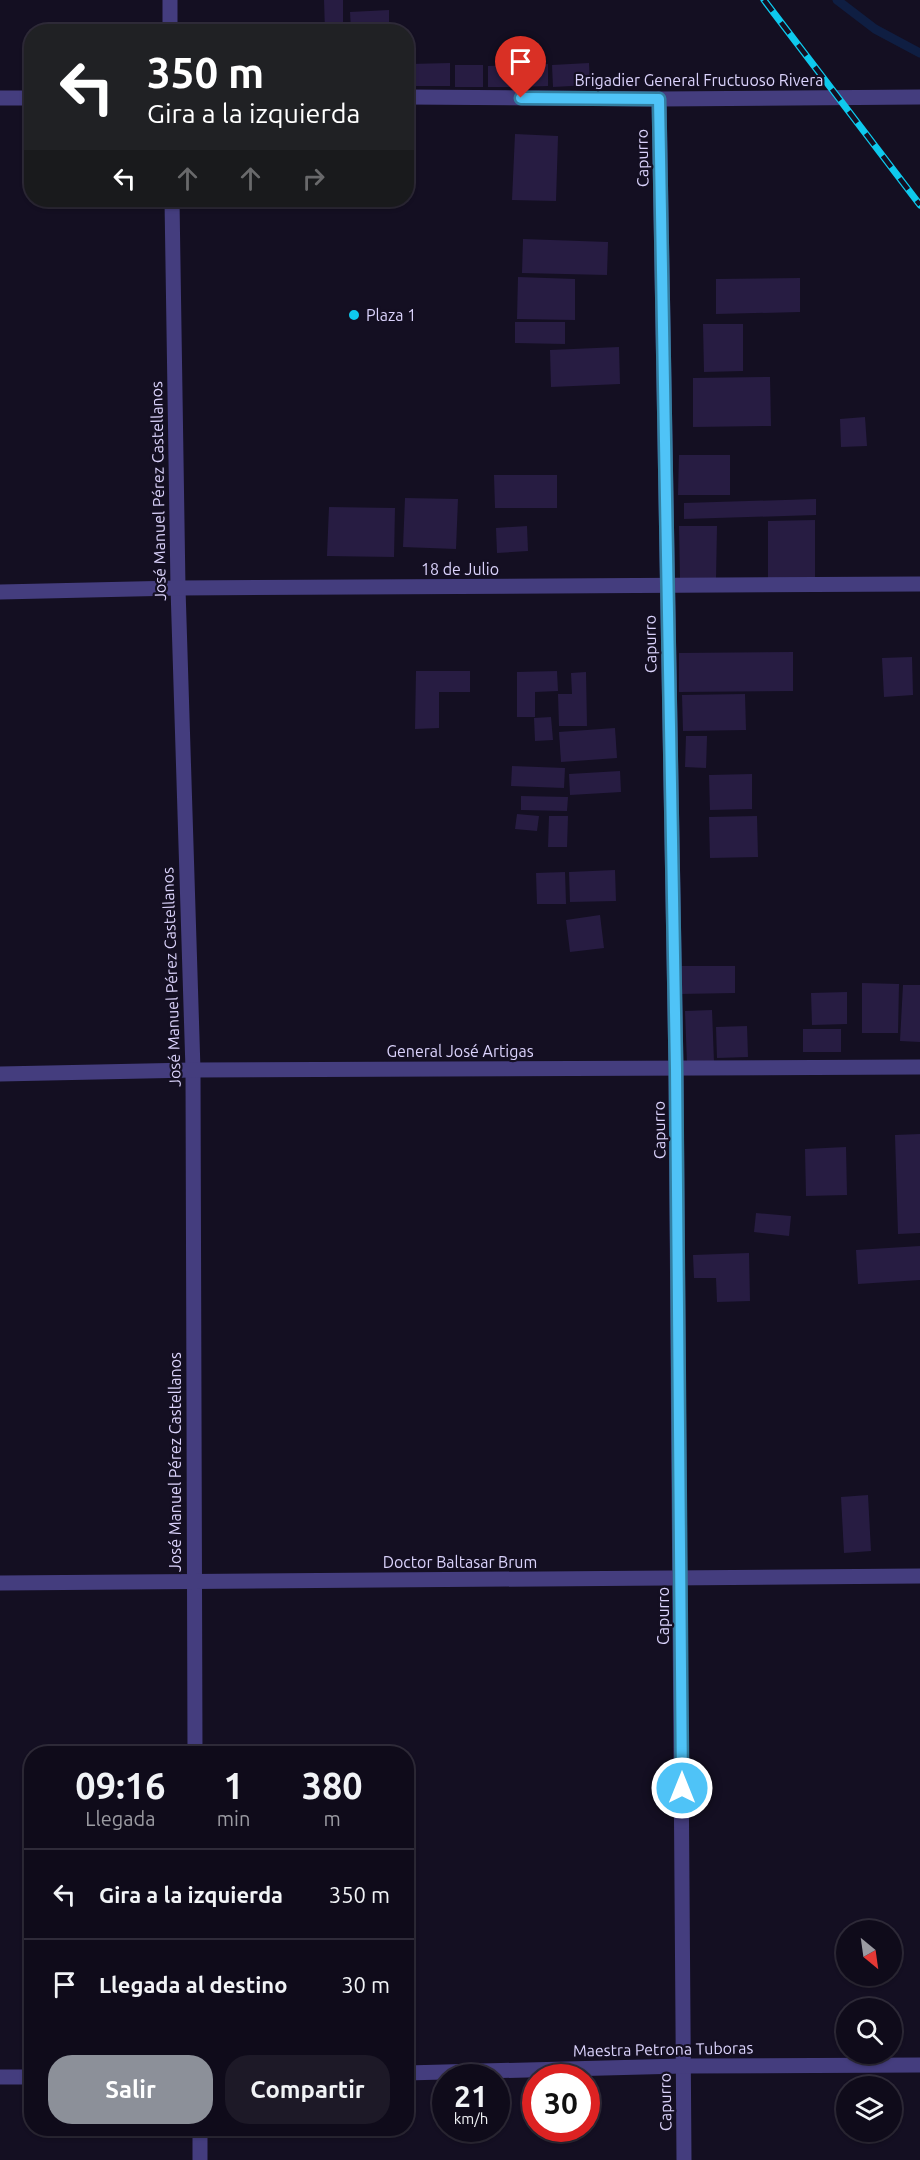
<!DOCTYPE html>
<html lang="es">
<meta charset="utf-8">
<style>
:root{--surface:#0f0b1a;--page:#1d1927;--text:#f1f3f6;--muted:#9b9ba2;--line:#2f2b39;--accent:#8c9099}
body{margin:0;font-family:Ubuntu,sans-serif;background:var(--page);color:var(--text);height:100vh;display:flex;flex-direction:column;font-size:22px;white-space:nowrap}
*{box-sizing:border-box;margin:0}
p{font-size:20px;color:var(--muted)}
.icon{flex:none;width:33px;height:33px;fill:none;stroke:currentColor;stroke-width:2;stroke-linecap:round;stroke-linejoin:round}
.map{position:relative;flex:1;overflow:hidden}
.panel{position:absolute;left:24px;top:1746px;width:390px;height:390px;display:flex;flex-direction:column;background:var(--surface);border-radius:24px;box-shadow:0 2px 4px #0004,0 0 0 2px var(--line)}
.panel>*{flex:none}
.top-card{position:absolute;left:24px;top:24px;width:390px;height:183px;border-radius:24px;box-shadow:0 2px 4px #0004,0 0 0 2px var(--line);background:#202124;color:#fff;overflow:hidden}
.needle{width:39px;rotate:151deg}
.fabs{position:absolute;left:836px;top:1920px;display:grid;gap:12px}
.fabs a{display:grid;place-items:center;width:66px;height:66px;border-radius:50%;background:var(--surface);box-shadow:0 2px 4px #0004,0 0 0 2px var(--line);font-size:30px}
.speed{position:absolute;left:432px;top:2064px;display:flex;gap:12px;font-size:30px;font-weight:700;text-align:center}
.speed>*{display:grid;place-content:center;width:78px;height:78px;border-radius:50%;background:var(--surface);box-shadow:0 2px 4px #0004,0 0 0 2px var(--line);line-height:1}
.speed small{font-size:15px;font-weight:400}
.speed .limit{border:9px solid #d22;background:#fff;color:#111}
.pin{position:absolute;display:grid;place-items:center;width:51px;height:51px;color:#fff;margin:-62px -26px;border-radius:50% 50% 50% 0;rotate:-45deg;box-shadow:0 0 6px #0007}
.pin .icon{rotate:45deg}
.me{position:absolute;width:66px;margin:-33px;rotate:0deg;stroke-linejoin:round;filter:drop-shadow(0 0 4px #0008)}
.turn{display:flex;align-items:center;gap:21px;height:126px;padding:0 24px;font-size:27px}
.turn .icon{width:78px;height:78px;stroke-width:2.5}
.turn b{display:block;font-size:42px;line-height:51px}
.lanes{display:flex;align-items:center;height:57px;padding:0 24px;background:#0003;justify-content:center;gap:30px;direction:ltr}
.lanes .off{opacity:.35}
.eta{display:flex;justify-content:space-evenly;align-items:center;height:102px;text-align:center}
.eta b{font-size:36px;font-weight:600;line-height:42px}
.cta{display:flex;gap:12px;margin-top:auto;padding:12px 24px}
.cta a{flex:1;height:69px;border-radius:24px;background:var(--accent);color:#fff;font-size:24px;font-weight:600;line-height:69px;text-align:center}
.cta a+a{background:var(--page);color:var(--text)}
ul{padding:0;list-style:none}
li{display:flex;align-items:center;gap:18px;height:90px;padding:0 24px;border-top:2px solid var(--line)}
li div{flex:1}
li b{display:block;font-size:22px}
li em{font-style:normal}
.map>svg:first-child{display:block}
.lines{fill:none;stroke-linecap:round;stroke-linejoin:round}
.stream{stroke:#0f1e42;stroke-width:9}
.building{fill:#271c42}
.minor{stroke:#443d7e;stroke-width:15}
.tertiary{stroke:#443d7e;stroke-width:15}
.rail-casing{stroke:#0ec9ed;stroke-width:7}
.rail{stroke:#140f22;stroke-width:4.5;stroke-dasharray:14;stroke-linecap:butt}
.route-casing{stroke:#337fa1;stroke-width:15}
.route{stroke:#4fc3f7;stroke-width:10}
.poi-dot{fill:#0ec9ed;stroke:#140f22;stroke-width:2}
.labels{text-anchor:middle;stroke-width:4.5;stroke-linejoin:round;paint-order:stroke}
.street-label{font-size:16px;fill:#dbd3fc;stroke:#140f22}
.poi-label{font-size:16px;fill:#dbd3fc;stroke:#140f22;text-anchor:start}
</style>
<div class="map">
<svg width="920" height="2160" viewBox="0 0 920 2160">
<rect width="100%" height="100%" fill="#140f22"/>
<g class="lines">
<!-- stream -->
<path class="stream" d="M837,0L875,29L920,53"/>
</g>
<!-- building -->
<g class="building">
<path d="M324,0H343V32H325Z"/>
<path d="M389,10V28L351,30L350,12Z"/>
<path d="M450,63V86H410V64Z"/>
<path d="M589,63L590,85L553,87L552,65Z"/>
<path d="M548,64V86L520,87V65Z"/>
<rect x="455" y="65" width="28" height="22"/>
<path d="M516,65L515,87H488V66Z"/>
<path d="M515,134L558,136L556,201L512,200Z"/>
<path d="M523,239L608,242L607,275L522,273Z"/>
<path d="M518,277L575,279V320L517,319Z"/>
<path d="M800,278V312L716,314V279Z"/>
<path d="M515,322H565V344L515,343Z"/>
<path d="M703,324H743V371L704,372Z"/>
<path d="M619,347L620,384L551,387L550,350Z"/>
<path d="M770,377L771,426L693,427V378Z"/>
<path d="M865,417L867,446L841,447L840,419Z"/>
<path d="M679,455H730V495H678Z"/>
<path d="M494,475H557V508H495Z"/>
<path d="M405,498L458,499L456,549L403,547Z"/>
<path d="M816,499V515L684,519V503Z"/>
<path d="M329,507L395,508L394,557L327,556Z"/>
<path d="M815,520V578H768V521Z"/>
<path d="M527,526L528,551L497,553L496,528Z"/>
<path d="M679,526H717L716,579H680Z"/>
<path d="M793,652V691L679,692V653Z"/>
<path d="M912,657L913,695L884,697L882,658Z"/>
<path d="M416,671H470V692H439V728L415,729Z"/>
<path d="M557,671L558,691L535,692V717H517V672Z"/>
<path d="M586,672L587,726H559L558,694H572L571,673Z"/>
<path d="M745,694L746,730L683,731L682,695Z"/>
<path d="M551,717L553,740L535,741L534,718Z"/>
<path d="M615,728L617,758L561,762L559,732Z"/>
<path d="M686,736H707L706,768L685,767Z"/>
<path d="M512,766L565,768L564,788L511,786Z"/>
<path d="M620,771L621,792L570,795L569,774Z"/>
<path d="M752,774V809L710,810L709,775Z"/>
<path d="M521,796L568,797L567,811L521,810Z"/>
<path d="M517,814L539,816L537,831L515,829Z"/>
<path d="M549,816H568L567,847H548Z"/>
<path d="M757,816L758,857L710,858L709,817Z"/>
<path d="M615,870L616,901L570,902L569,872Z"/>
<path d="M565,872L566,904H537L536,873Z"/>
<path d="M600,915L604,948L570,952L566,920Z"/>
<path d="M679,966H735V993L679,994Z"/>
<path d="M862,983L899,984L898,1033H862Z"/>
<path d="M903,985H920V1042L900,1041Z"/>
<path d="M847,992V1024L812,1025L811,993Z"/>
<path d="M712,1010L714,1062L687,1063L685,1011Z"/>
<path d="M747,1026L748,1057L717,1058L716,1027Z"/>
<rect x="803" y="1029" width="38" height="23"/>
<path d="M920,1134V1233L898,1234L895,1135Z"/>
<path d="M846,1147L847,1195L806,1196L805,1149Z"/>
<path d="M756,1213L791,1216L789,1236L754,1232Z"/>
<path d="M920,1246V1280L858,1284L856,1250Z"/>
<path d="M749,1253L750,1301L717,1302L716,1278H694L693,1255Z"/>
<path d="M868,1495L871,1551L844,1553L841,1497Z"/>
</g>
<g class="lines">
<!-- minor -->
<g class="minor">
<path d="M170,0V32"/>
<path d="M659,99L676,1069L684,2160"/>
<path d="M172,200L178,588L193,1070L195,1754"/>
<path d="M0,592L178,588L920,584"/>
<path d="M0,1074L193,1070L920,1067"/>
<path d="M0,1583L920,1576"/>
<path d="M406,2073L682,2066L920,2065"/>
<path d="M0,2077H32"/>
<path d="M200,2128V2160"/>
</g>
<!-- tertiary -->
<g class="tertiary">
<path d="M406,97L659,99L920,97"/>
<path d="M0,98H32"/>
</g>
<!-- rail casing -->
<g class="rail-casing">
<path id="rail" d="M764,0L920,205"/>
</g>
<!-- rail -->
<use href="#rail" class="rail"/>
</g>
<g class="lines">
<!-- route casing -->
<g class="route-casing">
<path id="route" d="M521,98L659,99L676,1069L682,1788"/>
</g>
<!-- route -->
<use href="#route" class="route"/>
</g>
<!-- markers -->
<circle class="poi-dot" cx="354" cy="315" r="6"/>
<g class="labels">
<!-- street labels -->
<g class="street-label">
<text x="699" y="86">Brigadier General Fructuoso Rivera</text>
<text transform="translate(642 158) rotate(-91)" y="6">Capurro</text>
<text transform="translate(158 491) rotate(-91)" y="6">José Manuel Pérez Castellanos</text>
<text x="460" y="575">18 de Julio</text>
<text transform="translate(650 644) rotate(-91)" y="6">Capurro</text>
<text transform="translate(171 977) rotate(-92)" y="6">José Manuel Pérez Castellanos</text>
<text x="460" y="1057">General José Artigas</text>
<text transform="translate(659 1130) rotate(-91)" y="6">Capurro</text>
<text transform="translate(175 1462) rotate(-90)" y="6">José Manuel Pérez Castellanos</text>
<text x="460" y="1568">Doctor Baltasar Brum</text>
<text transform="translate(663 1616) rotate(-90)" y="6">Capurro</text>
<text transform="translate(663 2049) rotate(-1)" y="6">Maestra Petrona Tuboras</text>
<text transform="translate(665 2102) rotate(-91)" y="6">Capurro</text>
</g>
<!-- poi labels -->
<g class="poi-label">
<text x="366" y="321">Plaza 1</text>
</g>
</g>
</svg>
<div class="fabs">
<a><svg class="needle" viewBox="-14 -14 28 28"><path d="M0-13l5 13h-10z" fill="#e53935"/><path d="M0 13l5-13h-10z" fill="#9b9ba2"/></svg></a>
<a><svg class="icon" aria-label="search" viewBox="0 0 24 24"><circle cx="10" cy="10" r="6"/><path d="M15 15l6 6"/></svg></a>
<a><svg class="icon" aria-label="layers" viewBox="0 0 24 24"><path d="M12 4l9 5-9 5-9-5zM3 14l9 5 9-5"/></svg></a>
</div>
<div class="speed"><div>21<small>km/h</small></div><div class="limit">30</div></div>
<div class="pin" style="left:521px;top:98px;background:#d93025"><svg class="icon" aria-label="arrive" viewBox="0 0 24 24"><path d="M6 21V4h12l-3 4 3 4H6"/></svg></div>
<svg class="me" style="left:682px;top:1788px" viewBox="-20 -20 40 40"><circle r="17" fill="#4fc3f7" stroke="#fff" stroke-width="3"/><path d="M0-11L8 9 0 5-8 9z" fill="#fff"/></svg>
<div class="top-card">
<div class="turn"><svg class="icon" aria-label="left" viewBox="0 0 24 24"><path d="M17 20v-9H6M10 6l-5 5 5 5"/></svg><div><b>350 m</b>Gira a la izquierda</div></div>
<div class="lanes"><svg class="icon" aria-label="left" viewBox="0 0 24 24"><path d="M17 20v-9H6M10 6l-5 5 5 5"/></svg><svg class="icon off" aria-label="ahead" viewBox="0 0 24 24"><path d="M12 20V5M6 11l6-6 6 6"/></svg><svg class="icon off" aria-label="ahead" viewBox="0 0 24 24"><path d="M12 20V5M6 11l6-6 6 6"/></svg><svg class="icon off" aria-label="right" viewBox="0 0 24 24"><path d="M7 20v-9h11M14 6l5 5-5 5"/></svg></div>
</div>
<section class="panel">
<div class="eta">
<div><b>09:16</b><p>Llegada</p></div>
<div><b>1</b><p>min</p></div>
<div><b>380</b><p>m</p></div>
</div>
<ul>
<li><svg class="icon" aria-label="left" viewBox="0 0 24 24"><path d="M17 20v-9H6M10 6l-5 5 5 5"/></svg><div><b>Gira a la izquierda</b></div><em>350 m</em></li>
<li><svg class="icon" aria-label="arrive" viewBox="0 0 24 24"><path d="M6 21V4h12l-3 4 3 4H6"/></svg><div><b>Llegada al destino</b></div><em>30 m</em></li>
</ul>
<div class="cta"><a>Salir</a><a>Compartir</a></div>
</section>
</div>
